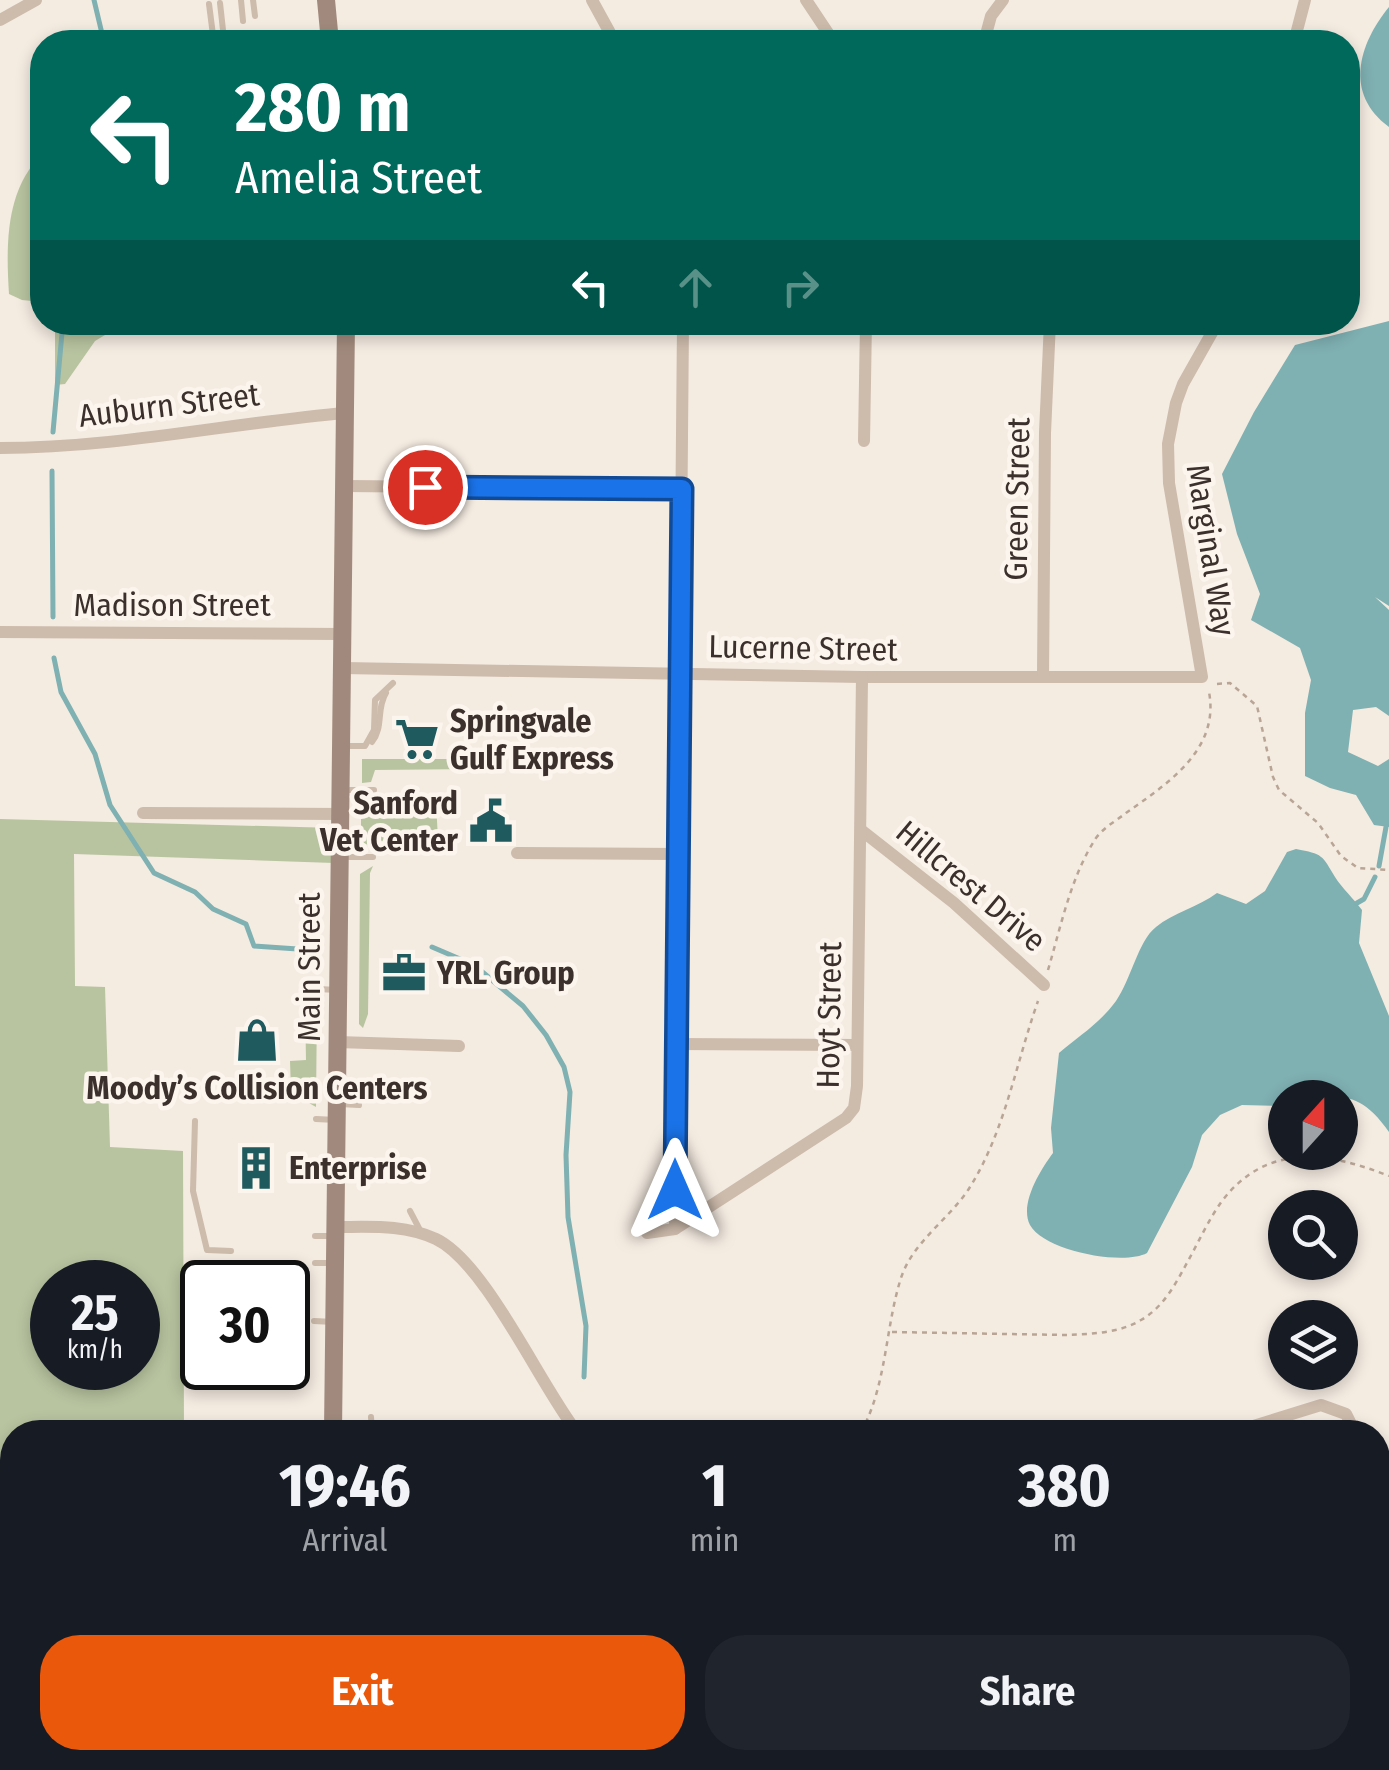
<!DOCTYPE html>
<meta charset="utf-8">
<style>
:root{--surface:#171b24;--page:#20242c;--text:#f1f3f6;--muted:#9ea1a6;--accent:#ea580c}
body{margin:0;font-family:"Fira Sans Condensed",sans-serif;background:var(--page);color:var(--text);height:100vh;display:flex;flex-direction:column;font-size:38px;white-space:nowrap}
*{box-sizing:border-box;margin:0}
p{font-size:32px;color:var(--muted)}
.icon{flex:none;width:55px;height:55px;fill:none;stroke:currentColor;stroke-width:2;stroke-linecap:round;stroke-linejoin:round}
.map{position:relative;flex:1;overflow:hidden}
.sheet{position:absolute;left:0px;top:1420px;width:1390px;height:350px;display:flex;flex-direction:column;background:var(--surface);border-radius:40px 40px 0 0;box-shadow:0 5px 15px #0003}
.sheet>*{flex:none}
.guide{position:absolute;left:30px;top:30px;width:1330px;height:305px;border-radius:40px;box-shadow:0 5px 15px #0003;background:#00695c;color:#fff;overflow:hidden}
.needle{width:65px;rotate:21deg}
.tools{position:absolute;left:1268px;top:1080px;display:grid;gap:20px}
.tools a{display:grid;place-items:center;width:90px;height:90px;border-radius:50%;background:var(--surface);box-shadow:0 5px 15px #0003;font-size:50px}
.speed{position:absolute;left:30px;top:1260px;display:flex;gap:20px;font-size:50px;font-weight:700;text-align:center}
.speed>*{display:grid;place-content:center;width:130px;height:130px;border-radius:50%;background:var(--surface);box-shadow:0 5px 15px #0003;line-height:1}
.speed small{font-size:25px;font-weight:400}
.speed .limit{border:5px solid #111;border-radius:15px;background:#fff;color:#111}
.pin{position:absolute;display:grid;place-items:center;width:85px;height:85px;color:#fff;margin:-42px;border:5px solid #fff;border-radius:50%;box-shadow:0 2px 10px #0007}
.me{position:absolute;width:110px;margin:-55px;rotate:0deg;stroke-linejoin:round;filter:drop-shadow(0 0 8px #0008)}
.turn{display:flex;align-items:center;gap:35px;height:210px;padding:0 40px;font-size:45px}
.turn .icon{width:130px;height:130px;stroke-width:2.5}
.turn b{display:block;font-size:70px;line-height:85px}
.lanes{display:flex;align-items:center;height:95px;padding:0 40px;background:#0003;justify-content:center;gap:50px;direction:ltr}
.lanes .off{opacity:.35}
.eta{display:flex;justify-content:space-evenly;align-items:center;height:170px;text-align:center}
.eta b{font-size:60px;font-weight:700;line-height:70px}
.button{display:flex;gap:20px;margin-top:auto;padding:20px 40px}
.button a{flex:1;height:115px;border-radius:40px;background:var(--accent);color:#fff;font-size:40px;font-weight:700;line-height:115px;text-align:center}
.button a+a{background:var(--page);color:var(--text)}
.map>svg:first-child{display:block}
.green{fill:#b8c4a0;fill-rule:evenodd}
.water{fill:#7fb0b2}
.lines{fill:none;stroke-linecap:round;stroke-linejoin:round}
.stream{stroke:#7fb0b2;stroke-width:5}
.path{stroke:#b9a596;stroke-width:2.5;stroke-dasharray:5 5;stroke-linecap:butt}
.lane{stroke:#cdbbac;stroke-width:6}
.street{stroke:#cdbbac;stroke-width:12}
.secondary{stroke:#a18a7d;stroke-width:18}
.route-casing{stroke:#114b97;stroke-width:25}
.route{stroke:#1a73e8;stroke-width:18}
.labels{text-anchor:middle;stroke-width:9;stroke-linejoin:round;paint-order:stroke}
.street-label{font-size:32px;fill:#3b302b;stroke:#fbf5ee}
.poi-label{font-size:32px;font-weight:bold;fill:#3b302b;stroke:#fbf5ee;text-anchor:start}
</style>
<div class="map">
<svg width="1389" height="1770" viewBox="0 0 1389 1770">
<rect width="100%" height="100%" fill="#f4ebe1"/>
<!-- green -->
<g class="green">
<path d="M42,154V302L22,300L9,294C6,245 5,191 42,154Z"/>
<path d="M55,323V322L125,323L95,341L65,384L55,385Z"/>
<path d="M362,759H484V771L475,769L375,770L371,782L362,783Z"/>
<path d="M405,799L414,808L431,807L436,803L438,839L374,841L373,847L361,842V806Z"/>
<path d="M0,819L335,828L334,863L74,854L75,986L105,987L110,1147L183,1151L184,1432H12V1758H157L156,1770H0ZM52,1282H138V1368H52Z"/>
<path d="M373,866L370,873L368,1014L363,1028L359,1024L360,874Z"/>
<path d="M308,999H317L316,1107L309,1103V1090H291L290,1061L306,1060L305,1002Z"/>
<path d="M364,1758H454L450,1770H364Z"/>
</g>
<!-- water -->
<g class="water">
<path d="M1389,7V127C1344,94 1358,45 1389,7Z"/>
<path d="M1389,321V606L1375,597L1389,610V716L1376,707L1353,710L1348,752L1378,766L1389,759V827L1374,825L1356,795L1330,788L1305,776V713L1311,680L1300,648L1251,620L1260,594L1237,534L1222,474L1254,412L1295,345Z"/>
<path d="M1296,849C1323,854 1322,855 1335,877C1342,888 1354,899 1362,910L1359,943L1389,1016V1132C1356,1085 1335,1098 1285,1098V1106L1242,1105L1220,1115L1202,1135L1192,1167L1147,1253C1124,1266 1044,1251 1030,1225C1019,1204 1041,1169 1053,1153L1051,1128L1059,1053C1079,1036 1100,1023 1116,1001C1131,980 1138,941 1156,927C1173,913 1198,907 1217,893L1246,904L1265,891L1287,852Z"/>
</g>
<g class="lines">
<!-- stream -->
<g class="stream">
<path d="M94,0L104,42"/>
<path d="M53,432L63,322"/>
<path d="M52,471L53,617"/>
<path d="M54,658L61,692L95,754L110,805L154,873L195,892L213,909L246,924L254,946L312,950"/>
<path d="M1379,866L1386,827"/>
<path d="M1357,903L1364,899L1375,877"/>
<path d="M432,947L474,965L523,1006L546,1035L564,1067L570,1092L566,1155L568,1217L586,1326L584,1377"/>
<path d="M834,1758L842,1770"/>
</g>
<!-- path -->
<g class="path">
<path d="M1217,684L1230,683L1257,706L1273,777L1279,790L1318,823L1341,856L1358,868L1389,870"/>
<path d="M1048,970C1061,926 1071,876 1096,838C1104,827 1116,821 1126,813C1167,784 1220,750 1209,692"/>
<path d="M892,1332L1067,1335C1091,1334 1120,1333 1141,1320C1164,1307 1176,1283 1188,1261C1199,1241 1209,1219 1222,1201C1267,1142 1329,1152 1389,1176"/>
<path d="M861,1432C887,1385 885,1328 901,1278C913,1241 950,1219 970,1187C1005,1131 1016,1063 1038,1001"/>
<path d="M841,1758L847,1770"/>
</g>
<!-- lane -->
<g class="lane">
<path d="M241,0L243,21"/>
<path d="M253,0L255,16"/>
<path d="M220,3L223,30"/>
<path d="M209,4L213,35"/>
<path d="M372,742C384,727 376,709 386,693"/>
<path d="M344,746H365L374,730L375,700L393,683"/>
<path d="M342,790H374"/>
<path d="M341,857H373"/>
<path d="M317,989L338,990"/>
<path d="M340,1104L359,1105"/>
<path d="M316,1119L336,1120"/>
<path d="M195,1121L193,1191L207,1250L231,1251"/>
<path d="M410,1211L421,1232"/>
<path d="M315,1236H335"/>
<path d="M315,1263H335"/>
<path d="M314,1321L334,1322"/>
<path d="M371,1417L372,1432"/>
<path d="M567,1770L568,1758"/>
<path d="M648,1770L655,1758"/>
</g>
<!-- street -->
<g class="street">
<path d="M592,0L615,42"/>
<path d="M806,0L834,42"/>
<path d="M0,20L36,0"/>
<path d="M984,42L991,16L1003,0"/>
<path d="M1294,42L1305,0"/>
<path d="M864,441L866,322"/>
<path d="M0,448C117,448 230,423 345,413"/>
<path d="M345,486L681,489"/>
<path d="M0,632L343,634"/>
<path d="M343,668L862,677H1202L1169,483L1168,444L1176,403L1183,384L1218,322"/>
<path d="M1043,677L1045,433L1050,322"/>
<path d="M143,813L340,814"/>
<path d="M861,830L954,903L1044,985"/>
<path d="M517,853L677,854"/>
<path d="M338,1042L459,1046"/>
<path d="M675,1044L857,1045"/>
<path d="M336,1227C370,1227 404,1224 436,1239C486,1263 540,1385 577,1432"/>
<path d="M675,1229L683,322"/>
<path d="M647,1233L675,1229L846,1118L854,1108L857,1086L862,677"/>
<path d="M1234,1432L1321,1405L1346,1414L1355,1432"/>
<path d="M1378,1499L1389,1534"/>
<path d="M998,1758L1002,1770"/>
</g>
<!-- secondary -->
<g class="secondary">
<path d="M326,0L330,42"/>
<path d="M333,1432L346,322"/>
<path d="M318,1770L319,1758"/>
</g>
</g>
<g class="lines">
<!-- route casing -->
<g class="route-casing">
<path id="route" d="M425,487L682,489L675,1190"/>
</g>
<!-- route -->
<use href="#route" class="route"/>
</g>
<!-- icons -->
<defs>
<g id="supermarket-bare" transform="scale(3.45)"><path d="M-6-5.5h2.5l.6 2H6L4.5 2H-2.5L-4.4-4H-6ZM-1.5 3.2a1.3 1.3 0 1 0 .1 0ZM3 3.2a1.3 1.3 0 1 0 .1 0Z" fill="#1f5a5e" stroke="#fbf5ee" stroke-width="2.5" paint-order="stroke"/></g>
<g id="civic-bare" transform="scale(3.45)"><path d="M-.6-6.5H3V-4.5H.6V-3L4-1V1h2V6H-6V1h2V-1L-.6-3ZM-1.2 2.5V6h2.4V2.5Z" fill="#1f5a5e" stroke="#fbf5ee" stroke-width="2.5" paint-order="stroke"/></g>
<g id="office-bare" transform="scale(3.45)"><path d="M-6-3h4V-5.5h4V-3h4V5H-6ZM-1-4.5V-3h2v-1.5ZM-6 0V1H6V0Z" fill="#1f5a5e" stroke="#fbf5ee" stroke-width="2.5" paint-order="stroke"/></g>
<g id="shop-bare" transform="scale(3.45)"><path d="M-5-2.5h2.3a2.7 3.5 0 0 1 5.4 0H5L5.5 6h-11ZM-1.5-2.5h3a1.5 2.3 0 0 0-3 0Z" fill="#1f5a5e" stroke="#fbf5ee" stroke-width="2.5" paint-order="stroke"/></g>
<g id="building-bare" transform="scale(3.45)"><path d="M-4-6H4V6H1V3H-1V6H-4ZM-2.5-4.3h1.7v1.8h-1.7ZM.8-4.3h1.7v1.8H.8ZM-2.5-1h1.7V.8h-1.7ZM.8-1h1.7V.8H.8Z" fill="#1f5a5e" stroke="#fbf5ee" stroke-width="2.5" paint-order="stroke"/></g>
</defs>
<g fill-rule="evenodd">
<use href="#supermarket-bare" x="417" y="739"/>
<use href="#civic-bare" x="491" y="821"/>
<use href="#office-bare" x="404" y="973"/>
<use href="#shop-bare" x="257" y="1040"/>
<use href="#building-bare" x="256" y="1168"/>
</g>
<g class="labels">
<!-- street labels -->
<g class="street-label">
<text transform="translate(169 405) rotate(-7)" y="11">Auburn Street</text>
<text transform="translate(1017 499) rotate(-89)" y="11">Green Street</text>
<text transform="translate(1211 550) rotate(81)" y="11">Marginal Way</text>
<text x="172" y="616">Madison Street</text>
<text transform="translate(803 648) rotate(1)" y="11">Lucerne Street</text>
<text transform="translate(971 886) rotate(40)" y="11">Hillcrest Drive</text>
<text transform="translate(309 967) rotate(-90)" y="11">Main Street</text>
<text transform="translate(829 1015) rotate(-89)" y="11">Hoyt Street</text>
</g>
<!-- poi labels -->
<g class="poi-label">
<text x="450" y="732">Springvale<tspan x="450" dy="37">Gulf Express</tspan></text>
<text x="458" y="814" text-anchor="end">Sanford<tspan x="458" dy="37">Vet Center</tspan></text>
<text x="437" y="984">YRL Group</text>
<text x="257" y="1099" text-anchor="middle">Moody’s Collision Centers</text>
<text x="289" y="1179">Enterprise</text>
</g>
</g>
</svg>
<div class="tools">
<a><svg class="needle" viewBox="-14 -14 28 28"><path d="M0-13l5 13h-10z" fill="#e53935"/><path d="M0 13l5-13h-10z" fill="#9ea1a6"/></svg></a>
<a><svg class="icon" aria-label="search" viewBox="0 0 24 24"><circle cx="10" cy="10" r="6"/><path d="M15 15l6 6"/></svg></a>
<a><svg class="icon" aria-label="layers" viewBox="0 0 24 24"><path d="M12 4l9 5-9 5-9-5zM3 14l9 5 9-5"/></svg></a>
</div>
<div class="speed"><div>25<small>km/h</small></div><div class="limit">30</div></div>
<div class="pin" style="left:425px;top:487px;background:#d93025"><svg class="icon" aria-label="arrive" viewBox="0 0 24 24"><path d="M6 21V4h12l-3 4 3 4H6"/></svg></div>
<svg class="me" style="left:675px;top:1190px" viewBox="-20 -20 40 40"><path d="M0-17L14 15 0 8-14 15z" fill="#1a73e8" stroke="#fff" stroke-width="4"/></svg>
<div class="guide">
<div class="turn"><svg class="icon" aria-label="left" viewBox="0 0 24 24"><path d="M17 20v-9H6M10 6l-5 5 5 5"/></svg><div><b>280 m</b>Amelia Street</div></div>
<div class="lanes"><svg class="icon" aria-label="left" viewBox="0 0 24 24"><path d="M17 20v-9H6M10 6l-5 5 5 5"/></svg><svg class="icon off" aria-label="ahead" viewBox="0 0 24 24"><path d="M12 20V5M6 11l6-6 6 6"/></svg><svg class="icon off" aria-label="right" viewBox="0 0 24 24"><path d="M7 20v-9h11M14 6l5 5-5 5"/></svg></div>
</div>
<section class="sheet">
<div class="eta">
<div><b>19:46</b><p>Arrival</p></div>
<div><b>1</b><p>min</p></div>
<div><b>380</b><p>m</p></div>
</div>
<div class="button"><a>Exit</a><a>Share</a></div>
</section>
</div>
